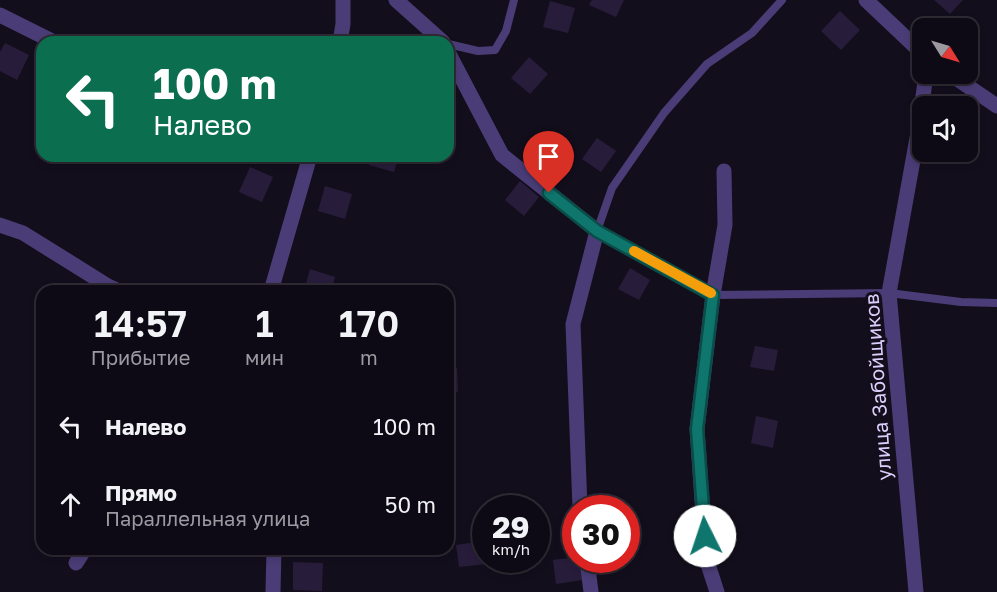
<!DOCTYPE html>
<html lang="ru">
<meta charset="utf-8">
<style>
:root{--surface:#0e0a15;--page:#17131e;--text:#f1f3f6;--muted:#9b9aa0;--line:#2e2b34}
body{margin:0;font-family:"Golos Text",sans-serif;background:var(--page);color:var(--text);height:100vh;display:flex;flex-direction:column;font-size:22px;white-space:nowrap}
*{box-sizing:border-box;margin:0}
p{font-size:20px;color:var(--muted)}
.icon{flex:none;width:33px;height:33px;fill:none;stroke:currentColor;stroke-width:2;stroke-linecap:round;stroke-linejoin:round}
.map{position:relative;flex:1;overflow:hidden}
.details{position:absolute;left:36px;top:285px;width:418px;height:270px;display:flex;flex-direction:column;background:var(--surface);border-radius:18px;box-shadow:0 3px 9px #0003,0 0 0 2px var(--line)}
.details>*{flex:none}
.hud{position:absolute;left:36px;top:36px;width:418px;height:126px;border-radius:18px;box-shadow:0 3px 9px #0003,0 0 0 2px var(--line);background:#0b6e4f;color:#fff;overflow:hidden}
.needle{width:39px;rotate:127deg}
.fabs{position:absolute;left:912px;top:18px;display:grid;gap:12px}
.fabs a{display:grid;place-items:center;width:66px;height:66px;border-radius:12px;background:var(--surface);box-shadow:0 3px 9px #0003,0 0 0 2px var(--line);font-size:30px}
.speed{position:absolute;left:472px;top:495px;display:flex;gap:12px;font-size:30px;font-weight:700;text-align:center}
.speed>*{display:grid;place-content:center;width:78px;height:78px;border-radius:50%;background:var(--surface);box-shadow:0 3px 9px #0003,0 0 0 2px var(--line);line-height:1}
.speed small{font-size:15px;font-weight:400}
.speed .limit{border:9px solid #d22;background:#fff;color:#111}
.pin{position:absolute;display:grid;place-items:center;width:51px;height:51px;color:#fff;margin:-62px -26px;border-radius:50% 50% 50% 0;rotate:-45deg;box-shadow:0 0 6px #0007}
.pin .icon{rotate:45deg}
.me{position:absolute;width:66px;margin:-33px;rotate:356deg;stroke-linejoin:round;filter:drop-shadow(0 0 4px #0008)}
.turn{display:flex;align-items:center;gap:21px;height:126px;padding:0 18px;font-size:27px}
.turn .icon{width:78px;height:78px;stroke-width:2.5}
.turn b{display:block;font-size:42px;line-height:51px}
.eta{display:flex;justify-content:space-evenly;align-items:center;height:102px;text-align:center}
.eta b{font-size:36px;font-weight:600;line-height:42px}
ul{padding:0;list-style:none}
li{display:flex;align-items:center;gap:18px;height:78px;padding:0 18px}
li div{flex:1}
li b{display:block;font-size:22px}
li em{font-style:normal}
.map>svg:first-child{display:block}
.building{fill:#281c3b}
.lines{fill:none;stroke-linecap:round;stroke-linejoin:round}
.service{stroke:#4a3d77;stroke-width:8}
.minor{stroke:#4a3d77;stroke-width:15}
.route-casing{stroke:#0a4d48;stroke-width:15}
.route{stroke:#0f766e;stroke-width:10}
.slow{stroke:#f59e0b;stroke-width:10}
.labels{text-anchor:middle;stroke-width:6;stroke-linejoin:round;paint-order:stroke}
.street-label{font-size:20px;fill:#dbcefa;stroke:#130e1c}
</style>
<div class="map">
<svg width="997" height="592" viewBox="0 0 997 592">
<rect width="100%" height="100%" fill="#130e1c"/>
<!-- building -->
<g class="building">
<path d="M592,0H624L616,17L589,5Z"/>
<path d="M934,0H963L950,14Z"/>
<path d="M550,1L575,8L568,33L543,27Z"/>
<path d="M840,11L860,30L841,50L821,31Z"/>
<path d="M5,43L29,55L17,80L0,71V52Z"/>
<path d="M529,57L548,74L530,94L511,78Z"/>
<path d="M597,138L616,151L601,172L582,159Z"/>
<path d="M371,156H399L394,172L369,165Z"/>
<path d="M250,167L273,177L262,202L239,192Z"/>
<path d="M520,181L539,197L524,216L505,200Z"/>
<path d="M325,186L352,194L345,219L318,211Z"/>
<path d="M630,268L650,280L639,300L618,289Z"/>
<path d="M310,269L335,277L331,291H304Z"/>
<path d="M755,346L778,350L774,371L750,367Z"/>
<path d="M448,368H457L458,392L448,393Z"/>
<path d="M756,416L778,421L773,448L751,443Z"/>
<path d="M483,541L486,564L459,567L456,545Z"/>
<path d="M576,557V560H581L583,580L556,584L553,560Z"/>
<path d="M293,562L323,563L322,591L293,590Z"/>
</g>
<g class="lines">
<!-- service -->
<g class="service">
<path d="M782,0L752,33L707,64L664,113L612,188L597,231L713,295L889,293L961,302L997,303"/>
<path d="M448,44L478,51L495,50L506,31L514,0"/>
</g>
<!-- minor -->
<g class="minor">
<path d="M396,0L443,42"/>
<path d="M866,0L922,53"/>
<path d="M0,15L54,42"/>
<path d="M340,42L343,24V0"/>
<path d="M448,52L502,155L597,231L573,324L580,508"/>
<path d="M950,74L997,106"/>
<path d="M0,225L23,233L108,286L119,291"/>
<path d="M271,291L310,156"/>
<path d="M587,560L591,592"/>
<path d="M76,563L85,549"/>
<path d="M273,592L274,549"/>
<path d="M717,592L706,558L697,429L713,295L725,225L724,171"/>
<path d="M916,592L889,293L919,127L926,74"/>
</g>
</g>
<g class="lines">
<!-- route casing -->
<g class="route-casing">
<path id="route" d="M549,193L597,231L713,295L697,429L705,536"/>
</g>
<!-- route -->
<use href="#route" class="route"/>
<!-- slow -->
<path class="slow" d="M634,251L711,293"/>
</g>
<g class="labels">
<!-- street labels -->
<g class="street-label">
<text transform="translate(878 387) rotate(-94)" y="7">улица Забойщиков</text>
</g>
</g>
</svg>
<div class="fabs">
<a><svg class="needle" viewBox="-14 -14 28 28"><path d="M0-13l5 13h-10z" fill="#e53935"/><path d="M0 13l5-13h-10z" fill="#9b9aa0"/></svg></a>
<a><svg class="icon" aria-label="sound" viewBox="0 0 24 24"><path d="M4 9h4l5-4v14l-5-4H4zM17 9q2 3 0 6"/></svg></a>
</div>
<div class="speed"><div>29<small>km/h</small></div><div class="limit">30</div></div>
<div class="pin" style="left:549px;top:193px;background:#d93025"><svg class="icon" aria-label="arrive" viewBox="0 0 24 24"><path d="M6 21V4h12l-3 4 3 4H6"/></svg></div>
<svg class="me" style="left:705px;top:536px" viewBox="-20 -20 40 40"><circle r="19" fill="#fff"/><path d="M0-13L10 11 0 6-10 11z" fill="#0f766e"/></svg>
<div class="hud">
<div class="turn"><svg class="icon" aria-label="left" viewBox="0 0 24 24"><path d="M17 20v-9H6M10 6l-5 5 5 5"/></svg><div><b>100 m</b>Налево</div></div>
</div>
<section class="details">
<div class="eta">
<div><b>14:57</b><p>Прибытие</p></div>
<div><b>1</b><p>мин</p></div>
<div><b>170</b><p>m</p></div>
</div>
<ul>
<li><svg class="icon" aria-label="left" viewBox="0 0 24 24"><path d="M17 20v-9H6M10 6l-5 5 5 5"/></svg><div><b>Налево</b></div><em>100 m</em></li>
<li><svg class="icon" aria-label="ahead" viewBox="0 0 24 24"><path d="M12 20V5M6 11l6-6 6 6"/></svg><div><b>Прямо</b><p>Параллельная улица</p></div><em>50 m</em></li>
</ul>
</section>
</div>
